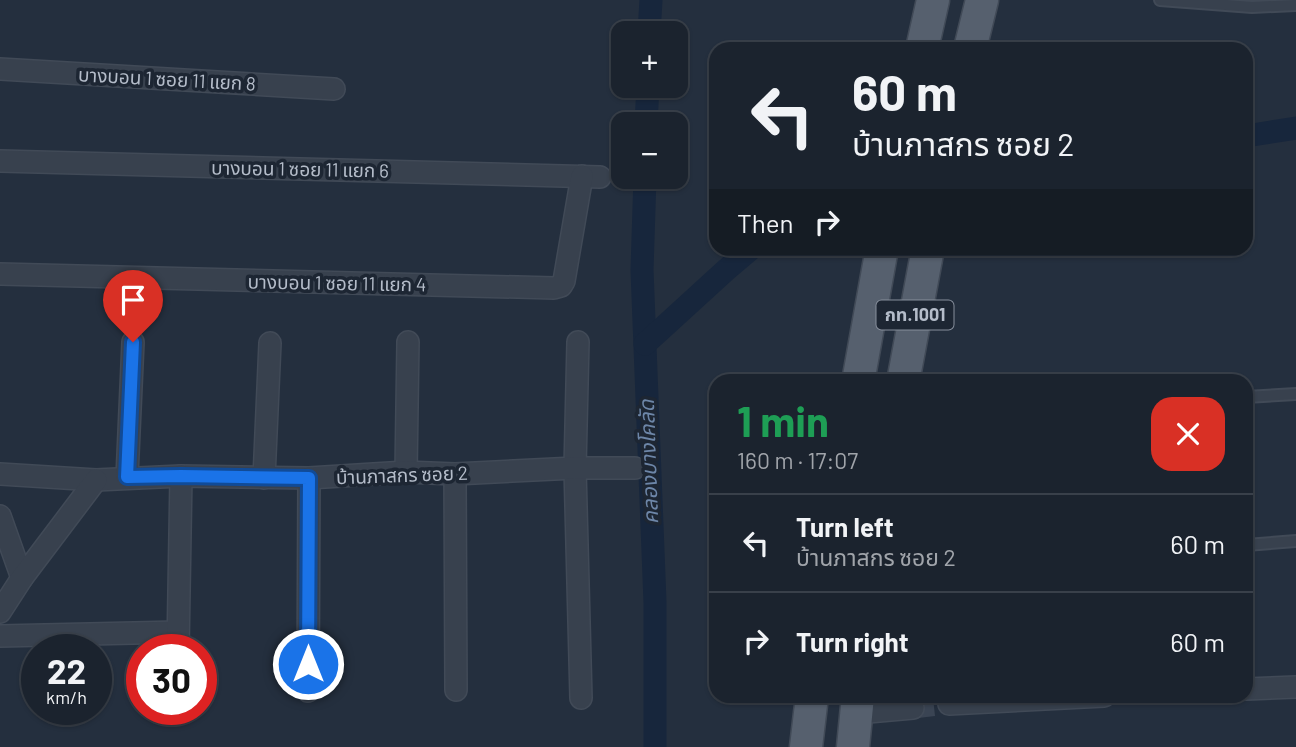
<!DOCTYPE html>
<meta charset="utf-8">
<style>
:root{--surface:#1b232e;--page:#282f3a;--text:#f1f3f6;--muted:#a0a4aa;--line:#39404a}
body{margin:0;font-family:Barlow,"Noto Sans Thai",sans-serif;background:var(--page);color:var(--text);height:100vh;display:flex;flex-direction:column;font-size:26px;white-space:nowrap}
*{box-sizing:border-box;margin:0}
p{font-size:23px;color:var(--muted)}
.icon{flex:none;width:38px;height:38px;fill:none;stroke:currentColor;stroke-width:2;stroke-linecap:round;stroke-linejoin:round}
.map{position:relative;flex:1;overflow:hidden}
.side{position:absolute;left:709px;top:374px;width:544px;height:329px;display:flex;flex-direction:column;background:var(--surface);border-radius:21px;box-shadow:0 2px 5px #0004,0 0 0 2px var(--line)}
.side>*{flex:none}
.hud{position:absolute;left:709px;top:42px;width:544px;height:214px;border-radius:21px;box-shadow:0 2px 5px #0004,0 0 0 2px var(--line);background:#1b232e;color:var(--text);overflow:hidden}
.buttons{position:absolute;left:611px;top:21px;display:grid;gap:14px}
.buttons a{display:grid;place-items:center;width:77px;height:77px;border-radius:14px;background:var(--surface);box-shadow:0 2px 5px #0004,0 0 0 2px var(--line);font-size:35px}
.speed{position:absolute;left:21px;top:634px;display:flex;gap:14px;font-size:35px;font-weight:700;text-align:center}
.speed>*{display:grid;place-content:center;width:91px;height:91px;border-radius:50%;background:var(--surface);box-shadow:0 2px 5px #0004,0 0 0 2px var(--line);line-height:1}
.speed small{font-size:18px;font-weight:400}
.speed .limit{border:10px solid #d22;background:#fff;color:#111}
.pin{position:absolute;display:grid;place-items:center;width:60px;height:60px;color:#fff;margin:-72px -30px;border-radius:50% 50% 50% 0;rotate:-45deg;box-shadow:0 0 7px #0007}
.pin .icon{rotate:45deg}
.me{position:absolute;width:77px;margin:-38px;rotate:0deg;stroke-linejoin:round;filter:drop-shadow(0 0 5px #0008)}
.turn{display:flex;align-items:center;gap:24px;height:147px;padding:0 28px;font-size:32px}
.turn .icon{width:91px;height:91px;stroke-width:2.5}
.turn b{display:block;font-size:49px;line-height:60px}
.then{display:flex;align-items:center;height:66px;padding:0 28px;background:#0003;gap:14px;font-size:26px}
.round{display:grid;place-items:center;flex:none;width:74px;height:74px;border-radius:21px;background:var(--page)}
.head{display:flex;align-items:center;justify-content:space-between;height:119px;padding:0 28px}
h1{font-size:42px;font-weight:700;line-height:52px;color:#1e9e55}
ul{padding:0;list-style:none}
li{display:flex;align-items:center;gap:21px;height:98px;padding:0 28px;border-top:2px solid var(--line)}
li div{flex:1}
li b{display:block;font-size:26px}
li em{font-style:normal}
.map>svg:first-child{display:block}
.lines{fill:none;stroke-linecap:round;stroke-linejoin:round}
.canal{stroke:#17263c;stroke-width:23}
.street-tunnel{stroke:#3a4453;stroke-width:21;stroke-dasharray:21 10;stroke-linecap:butt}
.lane-casing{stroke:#414a57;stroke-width:14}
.street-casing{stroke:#414a57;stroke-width:24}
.primary-casing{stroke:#414a57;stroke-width:35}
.lane{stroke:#38414e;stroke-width:10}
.street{stroke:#38414e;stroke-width:21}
.primary{stroke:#56606e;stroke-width:32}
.route-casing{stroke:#114b97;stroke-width:18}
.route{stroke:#1a73e8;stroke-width:12}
.labels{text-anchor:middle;stroke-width:7;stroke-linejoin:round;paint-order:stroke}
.shield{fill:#1d2633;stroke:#878f9c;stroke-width:2}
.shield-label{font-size:18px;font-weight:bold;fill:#b4bcc9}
.street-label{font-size:19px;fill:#b4bcc9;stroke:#1d2633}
.water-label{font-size:21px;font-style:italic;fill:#6d86a8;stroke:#1d2633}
</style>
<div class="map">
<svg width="1296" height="747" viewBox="0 0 1296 747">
<rect width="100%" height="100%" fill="#242f3e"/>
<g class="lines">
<!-- canal -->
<g class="canal">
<path d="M649,33L651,0"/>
<path d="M646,124L648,86"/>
<path d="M1246,136L1296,128"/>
<path d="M645,177L642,270L655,602V747"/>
<path d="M645,344L726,270L752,248"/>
</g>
<!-- street-tunnel -->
<path class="street-tunnel" d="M913,708L949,704"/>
<!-- lane casing -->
<g class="lane-casing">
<g id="lane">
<path d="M1160,0L1252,7L1296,5"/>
<path d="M1246,397L1296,394"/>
<path d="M1246,545L1296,541"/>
</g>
</g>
<!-- street casing -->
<g class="street-casing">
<g id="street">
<path d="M0,69L334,89"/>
<path d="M0,161L600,177"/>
<path d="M0,274L554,288L561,286L564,281L582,176"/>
<path d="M578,342L575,468L581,698"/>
<path d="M406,472L408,342"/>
<path d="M0,474L96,480L181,476L309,478L406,472L455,474L575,468H635"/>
<path d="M455,474L456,690"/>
<path d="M127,477L133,342"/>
<path d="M264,478L270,343"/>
<path d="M0,516L22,578"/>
<path d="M0,612L22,578L96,480"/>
<path d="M0,636L178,632"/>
<path d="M178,649L181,476"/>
<path d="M1246,689L1296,687"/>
<path d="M308,691L309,478"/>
<path d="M949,704L1104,696"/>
<path d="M857,713L913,708"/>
</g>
</g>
<!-- primary casing -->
<g class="primary-casing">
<g id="primary">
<path d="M922,49L933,0"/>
<path d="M970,49L982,0"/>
<path d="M858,382L882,248"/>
<path d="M903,382L928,248"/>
<path d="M806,747L812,696"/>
<path d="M853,747L858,696"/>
</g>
</g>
<!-- lane -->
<use href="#lane" class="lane"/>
<!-- street -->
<use href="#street" class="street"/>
<!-- primary -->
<use href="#primary" class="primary"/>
</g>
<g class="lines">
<!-- route casing -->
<g class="route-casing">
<path id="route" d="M133,342L127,477L181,476L309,478L308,664"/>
</g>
<!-- route -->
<use href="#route" class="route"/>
</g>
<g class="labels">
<!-- shield labels -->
<rect class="shield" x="876.5" y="300.5" width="77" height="29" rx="5"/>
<g class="shield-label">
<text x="915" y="321">กท.1001</text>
</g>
<!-- street labels -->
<g class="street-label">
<text transform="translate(167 79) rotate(3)" y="7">บางบอน 1 ซอย 11 แยก 8</text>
<text transform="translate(300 169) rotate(1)" y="7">บางบอน 1 ซอย 11 แยก 6</text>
<text transform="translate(337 283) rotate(1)" y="7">บางบอน 1 ซอย 11 แยก 4</text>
<text transform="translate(402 475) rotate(-2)" y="7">บ้านภาสกร ซอย 2</text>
</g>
<!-- water labels -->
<g class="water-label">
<text transform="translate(649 462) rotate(-92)" y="7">คลองบางโคลัด</text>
</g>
</g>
</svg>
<div class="buttons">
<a>+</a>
<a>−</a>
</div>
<div class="speed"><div>22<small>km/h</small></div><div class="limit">30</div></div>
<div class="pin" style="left:133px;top:342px;background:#d93025"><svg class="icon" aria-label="arrive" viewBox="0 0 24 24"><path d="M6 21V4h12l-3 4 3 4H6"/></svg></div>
<svg class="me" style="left:308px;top:664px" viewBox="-20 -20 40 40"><circle r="17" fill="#1a73e8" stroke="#fff" stroke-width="3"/><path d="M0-11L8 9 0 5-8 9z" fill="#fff"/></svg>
<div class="hud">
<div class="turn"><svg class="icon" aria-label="left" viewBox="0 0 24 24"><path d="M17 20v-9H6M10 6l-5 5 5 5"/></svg><div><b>60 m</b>บ้านภาสกร ซอย 2</div></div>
<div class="then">Then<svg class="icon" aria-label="right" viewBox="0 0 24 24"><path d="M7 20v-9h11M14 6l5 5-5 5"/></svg></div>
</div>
<section class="side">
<div class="head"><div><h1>1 min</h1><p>160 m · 17:07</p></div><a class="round" style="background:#d93025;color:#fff"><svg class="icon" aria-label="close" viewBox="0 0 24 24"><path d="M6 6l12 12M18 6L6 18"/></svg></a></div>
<ul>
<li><svg class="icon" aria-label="left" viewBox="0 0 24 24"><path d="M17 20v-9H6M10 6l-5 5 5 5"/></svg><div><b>Turn left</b><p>บ้านภาสกร ซอย 2</p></div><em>60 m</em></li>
<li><svg class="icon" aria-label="right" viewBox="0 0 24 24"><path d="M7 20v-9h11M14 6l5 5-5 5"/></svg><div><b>Turn right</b></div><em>60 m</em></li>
</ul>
</section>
</div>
